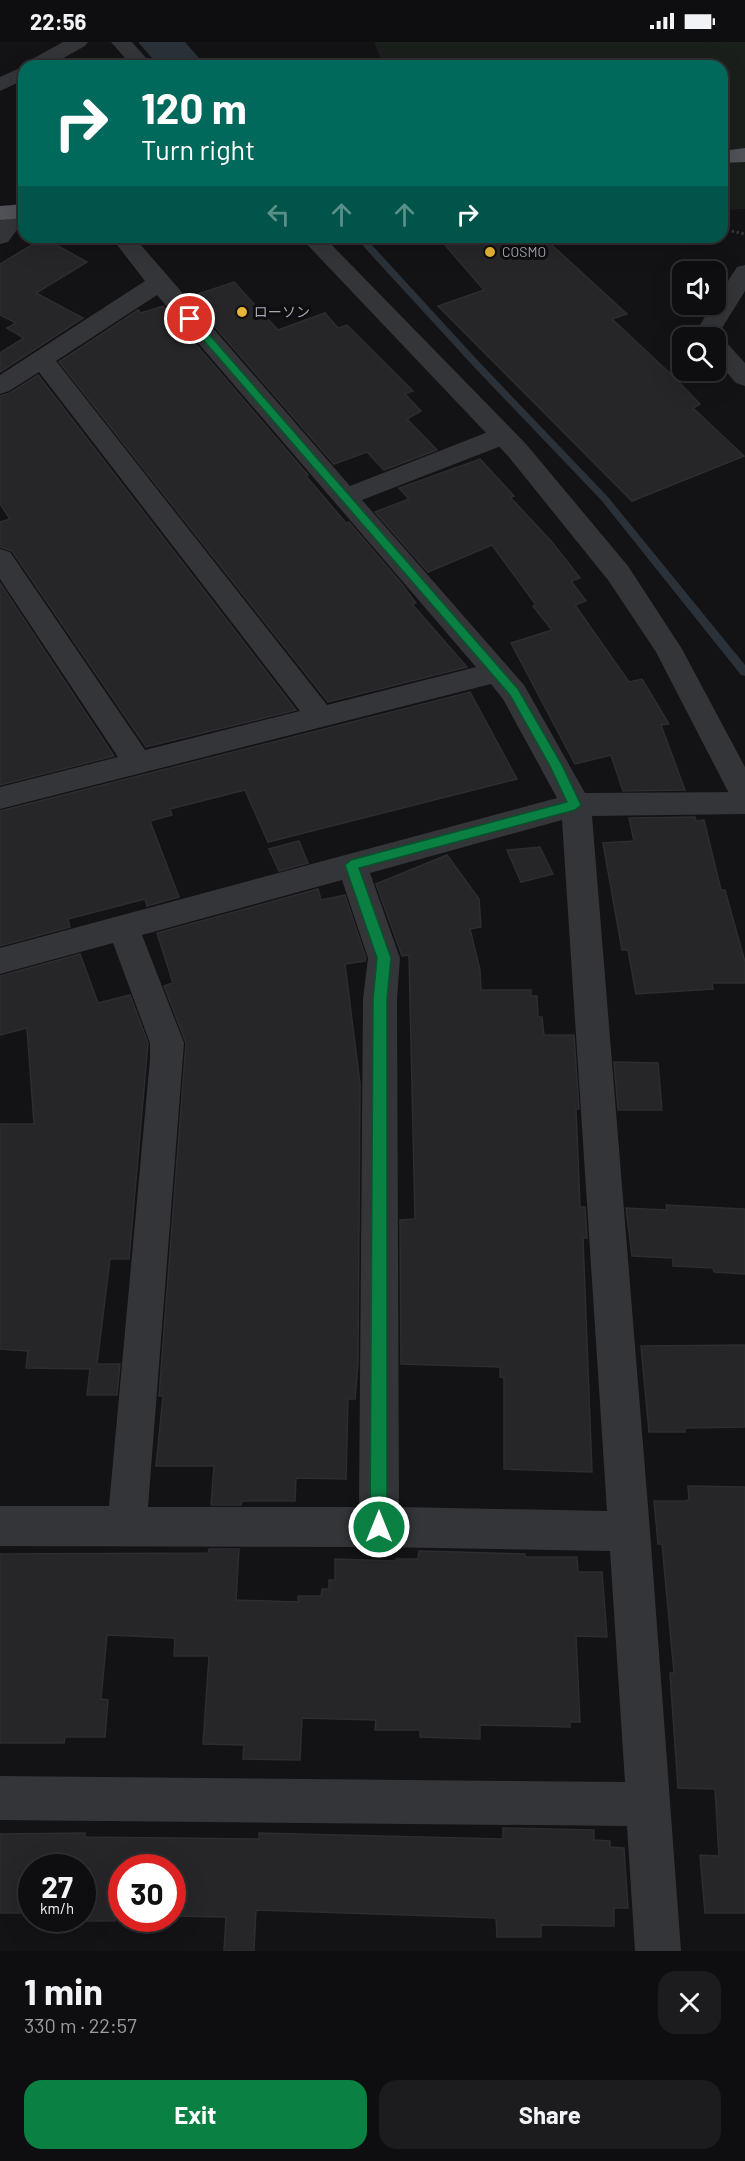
<!DOCTYPE html>
<meta charset="utf-8">
<style>
:root{--surface:#0e0e10;--page:#1c1c1e;--text:#f1f3f6;--muted:#9b9c9f;--line:#2e2e30;--accent:#0b8043}
body{margin:0;font-family:Barlow,"Noto Sans JP",sans-serif;background:var(--page);color:var(--text);height:100vh;display:flex;flex-direction:column;font-size:22px;white-space:nowrap}
*{box-sizing:border-box;margin:0}
p{font-size:20px;color:var(--muted)}
.icon{flex:none;width:33px;height:33px;fill:none;stroke:currentColor;stroke-width:2;stroke-linecap:round;stroke-linejoin:round}
.map{position:relative;height:1909px;overflow:hidden}
.side{display:flex;flex-direction:column;background:var(--surface);flex:1}
.side>*{flex:none}
.top-card{position:absolute;left:18px;top:18px;width:710px;height:183px;border-radius:18px;box-shadow:0 6px 24px #0002,0 0 0 2px var(--line);background:#00695c;color:#fff;overflow:hidden}
.buttons{position:absolute;left:672px;top:219px;display:grid;gap:12px}
.buttons a{display:grid;place-items:center;width:54px;height:54px;border-radius:12px;background:var(--surface);box-shadow:0 6px 24px #0002,0 0 0 2px var(--line);font-size:30px}
.speed{position:absolute;left:18px;top:1812px;display:flex;gap:12px;font-size:30px;font-weight:700;text-align:center}
.speed>*{display:grid;place-content:center;width:78px;height:78px;border-radius:50%;background:var(--surface);box-shadow:0 6px 24px #0002,0 0 0 2px var(--line);line-height:1}
.speed small{font-size:15px;font-weight:400}
.speed .limit{border:9px solid #d22;background:#fff;color:#111}
.pin{position:absolute;display:grid;place-items:center;width:51px;height:51px;color:#fff;margin:-26px;border:3px solid #fff;border-radius:50%;box-shadow:0 2px 6px #0007}
.me{position:absolute;width:66px;margin:-33px;rotate:0deg;stroke-linejoin:round;filter:drop-shadow(0 0 4px #0008)}
.turn{display:flex;align-items:center;gap:21px;height:126px;padding:0 24px;font-size:27px}
.turn .icon{width:78px;height:78px;stroke-width:2.5}
.turn b{display:block;font-size:42px;line-height:51px}
.lanes{display:flex;align-items:center;height:57px;padding:0 24px;background:#0003;justify-content:center;gap:30px;direction:ltr}
.lanes .off{opacity:.35}
.round{display:grid;place-items:center;flex:none;width:63px;height:63px;border-radius:18px;background:var(--page)}
.summary{display:flex;align-items:center;justify-content:space-between;height:102px;padding:0 24px}
h1{font-size:36px;font-weight:700;line-height:45px}
.button{display:flex;gap:12px;margin-top:auto;padding:12px 24px}
.button a{flex:1;height:69px;border-radius:18px;background:var(--accent);color:#fff;font-size:24px;font-weight:700;line-height:69px;text-align:center}
.button a+a{background:var(--page);color:var(--text)}
.status{display:flex;justify-content:space-between;align-items:center;height:42px;padding:0 30px;background:var(--surface);direction:ltr}
.status svg{height:16px;fill:currentColor}
.map>svg:first-child{display:block}
.green{fill:#1a1f1b}
.lines{fill:none;stroke-linecap:round;stroke-linejoin:round}
.stream{fill:#2a3138;fill-rule:evenodd}
.river{fill:#2a3138;fill-rule:evenodd}
.building{fill:#262629;stroke:#2d2d31;stroke-width:1.5}
.path{stroke:#3a3c40;stroke-width:3;stroke-dasharray:2 3;stroke-linecap:butt}
.minor{fill:#343539;fill-rule:evenodd}
.tertiary{fill:#343539;fill-rule:evenodd}
.primary{fill:#515258;fill-rule:evenodd}
.route{fill:#0b8043;stroke:#07532c;stroke-width:1.5}
.poi-dot{fill:#e7b438;stroke:#0e0e10;stroke-width:2}
.labels{text-anchor:middle;stroke-width:6;stroke-linejoin:round;paint-order:stroke}
.far-poi-label{font-size:14px;fill:#a5a9b4;stroke:#0e0e10;text-anchor:start}
</style>
<div class="status"><b>22:56</b><svg viewBox="0 0 49 12"><path d="M0 12V9h3v3zM5 12V6h3v6zM10 12V3h3v9zM15 12V0h3v12zM26 1h20v11H26zM47 4h2v5h-2z"/></svg></div>
<div class="map">
<svg width="745" height="1909" viewBox="0 0 745 1909">
<rect width="100%" height="100%" fill="#131315"/>
<!-- green -->
<path class="green" d="M374,0H745V167L722,168V24H384Z"/>
<g class="lines">
<!-- stream -->
<path class="stream" d="M359,195H367L371,202L481,322L608,455L745,623V634L741,633L602,459L475,326L364,205Z"/>
<!-- river -->
<path class="river" d="M138,0H185L206,24H159Z"/>
</g>
<!-- building -->
<g class="building">
<path d="M438,195H510L518,203L543,195L627,272L612,277L676,337L700,362L693,366L744,414L632,459L438,264L484,248Z"/>
<path d="M40,198L48,202L51,200L87,220L36,251L83,276L0,330V311L24,296L7,286L16,281L0,273V222Z"/>
<path d="M234,240L278,288L325,271L338,286L347,283L413,349L405,352L421,369L407,377L437,408L384,428L367,410L334,422L189,255Z"/>
<path d="M163,264L308,433L306,434L346,481L349,480L401,541L416,561L412,562L467,625L328,660L59,320L138,268L141,271Z"/>
<path d="M38,333L296,668L146,705L12,509L0,505V480L10,477L0,462V354L10,351Z"/>
<path d="M480,417L514,454L510,455L551,499L580,536L571,539L586,559L575,563L629,640L642,637L669,682L661,683L685,748L623,749L611,713L575,722L511,601L552,588L533,564L536,563L492,503L428,530L375,470L409,457L399,446Z"/>
<path d="M0,541L114,714L0,743Z"/>
<path d="M470,650L517,737L268,800L245,748L170,767L172,773L150,779L179,855L147,864L145,857L68,877L70,885L0,904V769Z"/>
<path d="M695,775L696,779L704,778L721,848H725L745,920V941H712L713,947L636,952L628,908H622L603,801L634,799L629,776Z"/>
<path d="M299,799L308,821L279,829L269,807Z"/>
<path d="M540,805L553,832L521,840L507,808Z"/>
<path d="M447,813L479,857L481,885L470,887L480,928L481,948H531V954H537L538,975H542L544,993H574L579,1067H576L580,1165H585L587,1196H583L592,1430L504,1427V1336L500,1335V1325L401,1322L400,1178L415,1177L409,913L402,914L376,842Z"/>
<path d="M318,847L321,858L345,853L366,916L365,919L345,922L360,1042L358,1321L355,1357H348L346,1437L296,1436L295,1459H242L241,1463H211L214,1424H156L163,1354H159L186,1001L164,944L173,941L157,891Z"/>
<path d="M80,912L98,961L130,953L148,1001L129,1217H110L97,1322H120L117,1353H87L90,1327L26,1326L28,1309L0,1307V1082H34L27,986L0,993V934Z"/>
<path d="M614,1020L658,1021L662,1068H618Z"/>
<path d="M666,1163L745,1167V1232L714,1230L713,1226L673,1224V1216L632,1214L626,1166L667,1168Z"/>
<path d="M745,1303V1385L685,1386V1390H649L641,1304Z"/>
<path d="M688,1444L745,1445V1871H705L700,1813L719,1814L715,1747L678,1746L670,1631H674L662,1502H658L654,1459H686L689,1457Z"/>
<path d="M209,1507H239L236,1558L298,1560V1554H321L322,1547H329V1538H335V1517L396,1519V1517H418L419,1509L525,1512V1515H577L578,1530H602L607,1595L576,1594L580,1680H570V1685L480,1683V1697L420,1695V1688H375L376,1678L302,1676L300,1718L243,1717L244,1703L203,1702L209,1614H174L175,1596L107,1593L101,1657L108,1658L105,1695H65L64,1701H0V1512L208,1511Z"/>
<path d="M503,1786L594,1788V1798L610,1799V1805L624,1806L628,1866H614V1884L541,1883V1895H497L496,1876L256,1868L254,1909H224L226,1875L172,1874V1826H122V1873H115V1879H40V1876H82V1826H32V1871H0V1792L85,1791V1795L259,1797V1791L503,1797Z"/>
</g>
<g class="lines">
<!-- path -->
<path class="path" d="M722,187L745,192"/>
<!-- minor -->
<g class="minor">
<path d="M63,0H88L85,4L49,24H24V38L0,49V35L24,24L27,20Z"/>
<path d="M18,163L24,165V178L8,200L0,202V179L10,165Z"/>
<path d="M111,195H134L350,444L493,388L502,386L511,388L515,394L511,400L362,458L524,643L585,751L745,750V772L592,774L650,1489L681,1909H635L627,1784L0,1778V1734L625,1740L610,1509L379,1505L0,1504V1464H109L150,1017V1001L113,901L0,932V906L557,756L503,657L491,642L0,767V745L118,715L0,537V507L10,510L145,708L300,669L39,330L9,349L0,352V333L145,239ZM157,253L476,625L327,663L56,319ZM562,778L607,1469L399,1465L397,957L400,916L370,831ZM342,838L368,916L363,957L359,1465H148L184,1001L142,893Z"/>
<path d="M745,223V249L717,294L718,297L725,299L745,321V344L736,341L716,318V296L693,294L713,262H716V258L737,225Z"/>
</g>
<!-- tertiary -->
<g class="tertiary">
<path d="M111,0H132L153,24H132Z"/>
<path d="M300,195H324L526,402L628,524L682,607L745,725V764L734,761L656,610L608,538L508,414Z"/>
</g>
<!-- primary -->
<g class="primary">
<path d="M745,106V120L722,121V109Z"/>
<path d="M24,162V176L0,178V164Z"/>
</g>
</g>
<!-- route -->
<path class="route" d="M187,275H194L518,647L562,723L581,763L575,768L359,826L391,916L387,957V1485L384,1490L379,1493L373,1490L370,1485L373,957L377,916L345,823L351,818L567,760L550,724L510,653L187,279Z"/>
<!-- markers -->
<g class="poi-dot">
<circle cx="490" cy="210" r="6"/>
<circle cx="242" cy="270" r="6"/>
</g>
<g class="labels">
<!-- far-poi labels -->
<g class="far-poi-label">
<text x="502" y="215">COSMO</text>
<text x="254" y="275">ローソン</text>
</g>
</g>
</svg>
<div class="buttons">
<a><svg class="icon" aria-label="sound" viewBox="0 0 24 24"><path d="M4 9h4l5-4v14l-5-4H4zM17 9q2 3 0 6"/></svg></a>
<a><svg class="icon" aria-label="search" viewBox="0 0 24 24"><circle cx="10" cy="10" r="6"/><path d="M15 15l6 6"/></svg></a>
</div>
<div class="speed"><div>27<small>km/h</small></div><div class="limit">30</div></div>
<div class="pin" style="left:190px;top:277px;background:#d93025"><svg class="icon" aria-label="arrive" viewBox="0 0 24 24"><path d="M6 21V4h12l-3 4 3 4H6"/></svg></div>
<svg class="me" style="left:379px;top:1485px" viewBox="-20 -20 40 40"><circle r="17" fill="#0b8043" stroke="#fff" stroke-width="3"/><path d="M0-11L8 9 0 5-8 9z" fill="#fff"/></svg>
<div class="top-card">
<div class="turn"><svg class="icon" aria-label="right" viewBox="0 0 24 24"><path d="M7 20v-9h11M14 6l5 5-5 5"/></svg><div><b>120 m</b>Turn right</div></div>
<div class="lanes"><svg class="icon off" aria-label="left" viewBox="0 0 24 24"><path d="M17 20v-9H6M10 6l-5 5 5 5"/></svg><svg class="icon off" aria-label="ahead" viewBox="0 0 24 24"><path d="M12 20V5M6 11l6-6 6 6"/></svg><svg class="icon off" aria-label="ahead" viewBox="0 0 24 24"><path d="M12 20V5M6 11l6-6 6 6"/></svg><svg class="icon" aria-label="right" viewBox="0 0 24 24"><path d="M7 20v-9h11M14 6l5 5-5 5"/></svg></div>
</div>
</div>
<section class="side">
<div class="summary"><div><h1>1 min</h1><p>330 m · 22:57</p></div><a class="round"><svg class="icon" aria-label="close" viewBox="0 0 24 24"><path d="M6 6l12 12M18 6L6 18"/></svg></a></div>
<div class="button"><a>Exit</a><a>Share</a></div>
</section>
